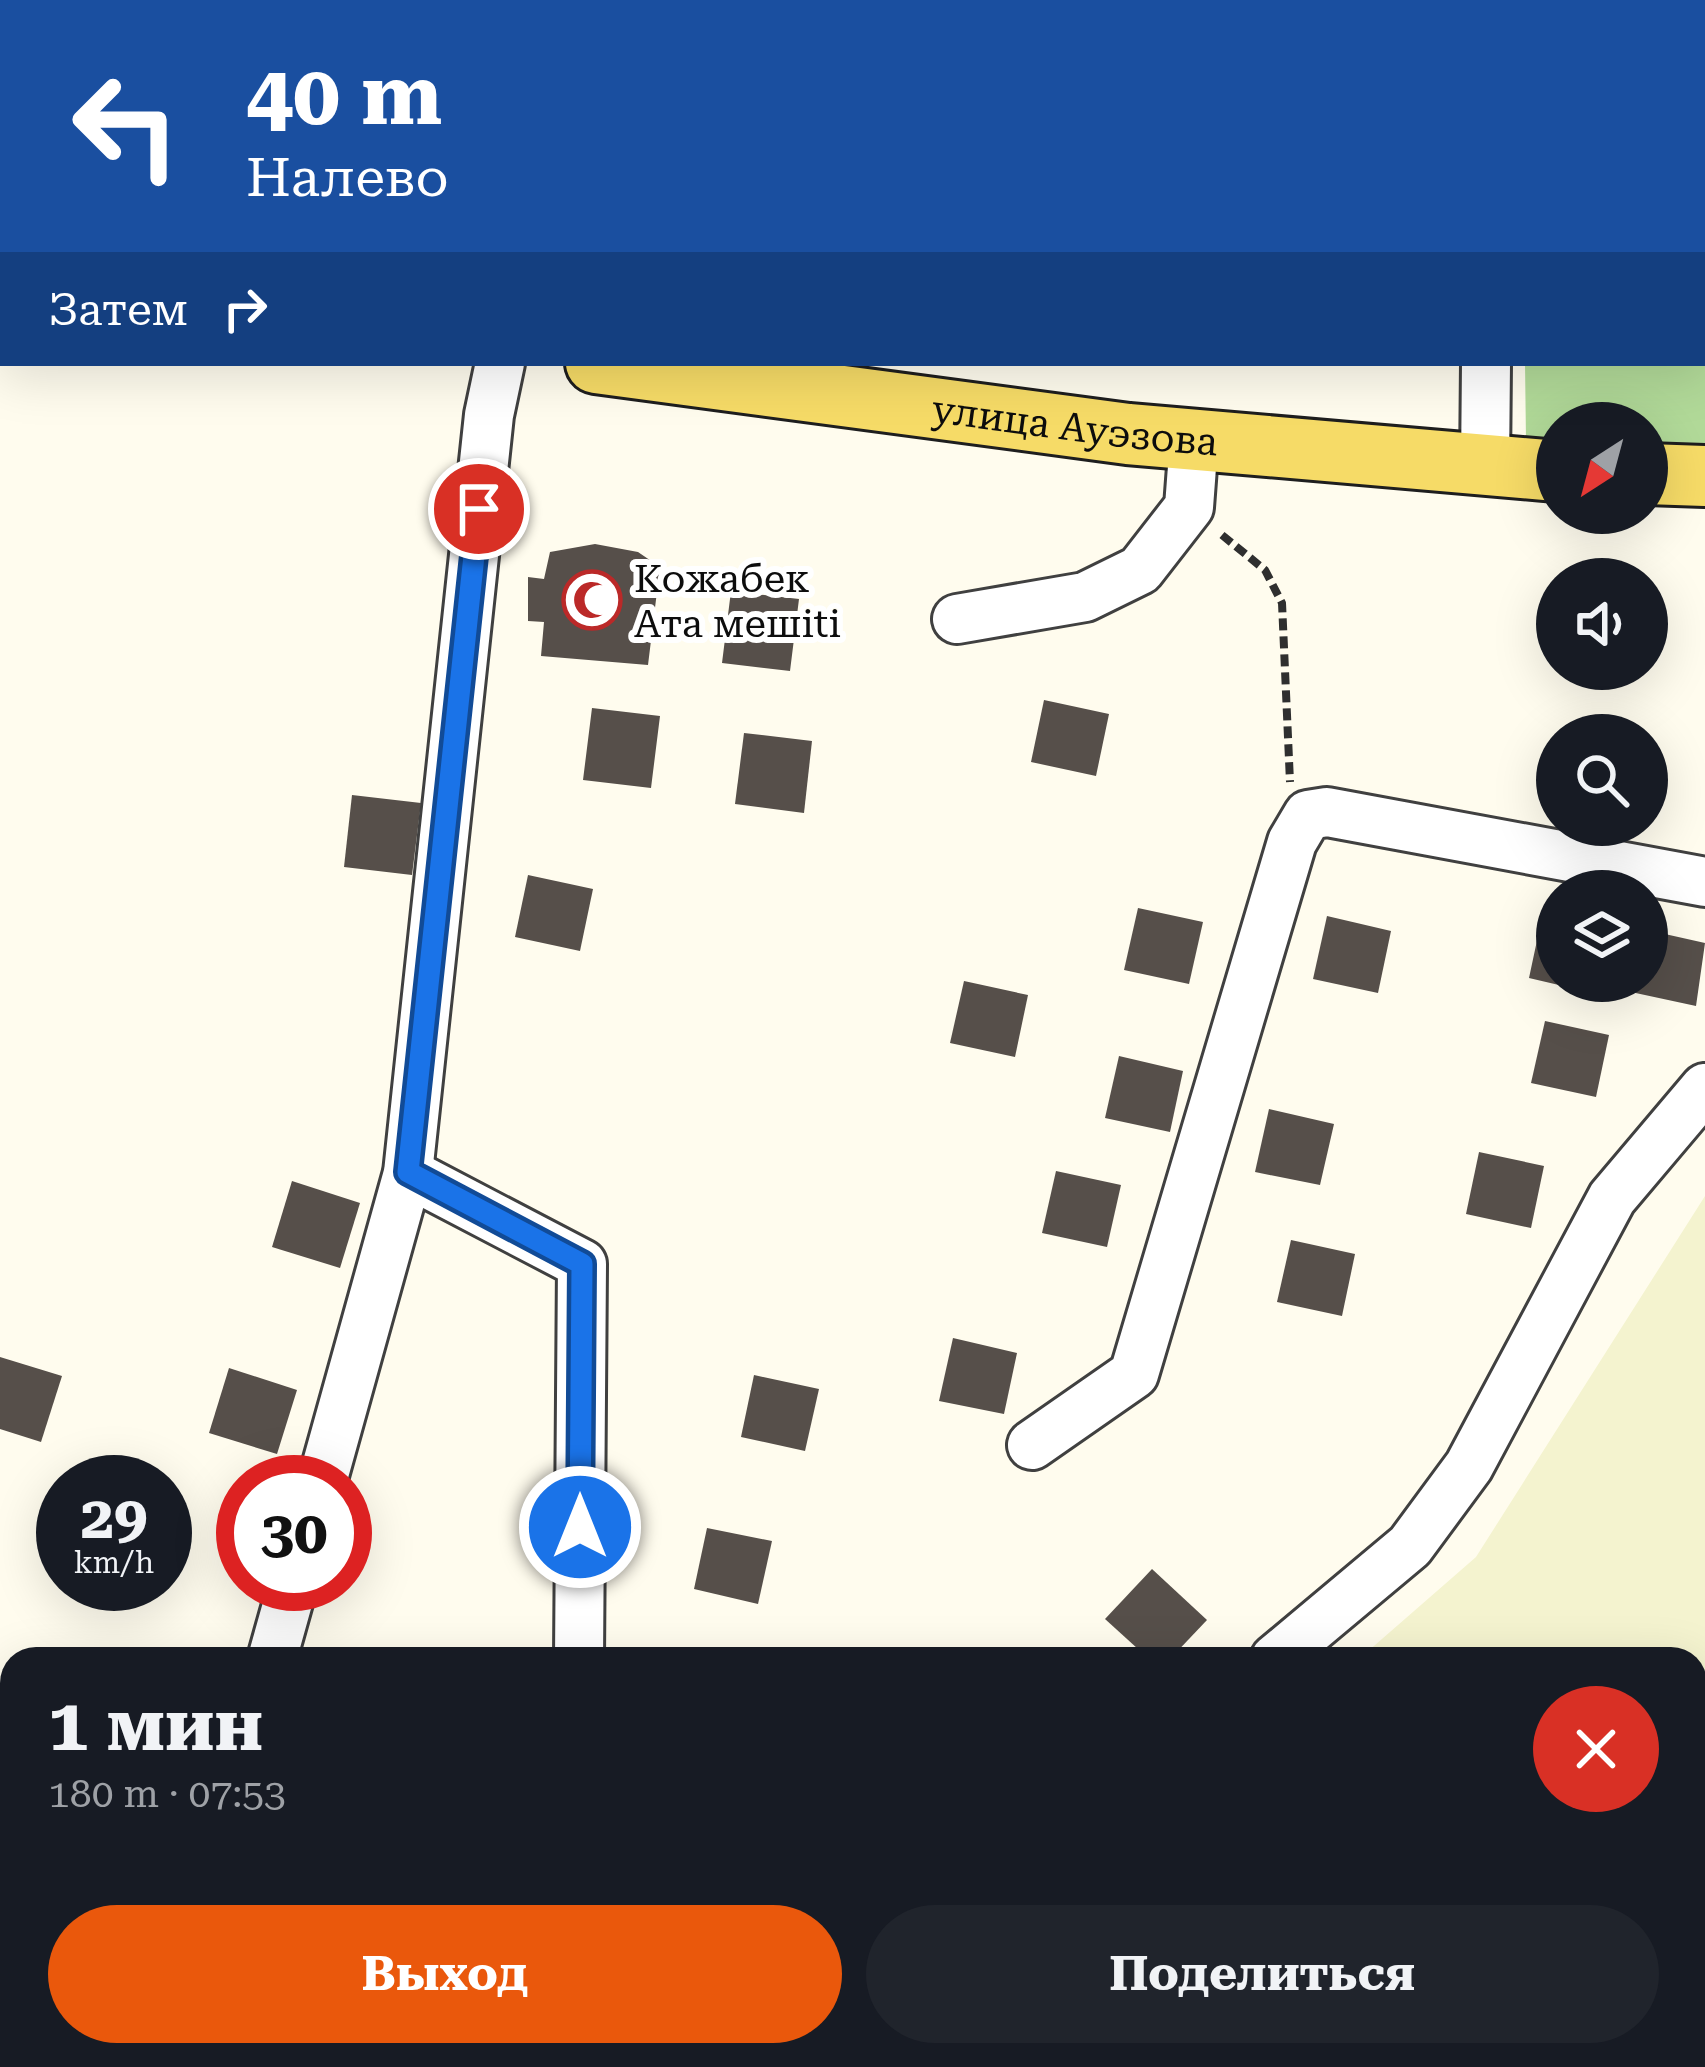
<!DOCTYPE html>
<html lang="ru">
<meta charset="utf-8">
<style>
:root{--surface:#171b24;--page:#20242c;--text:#f1f3f6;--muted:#9ea1a6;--accent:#ea580c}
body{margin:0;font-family:"Roboto Serif",serif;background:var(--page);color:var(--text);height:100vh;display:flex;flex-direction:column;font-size:45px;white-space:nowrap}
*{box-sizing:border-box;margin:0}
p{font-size:39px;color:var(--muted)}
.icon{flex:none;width:66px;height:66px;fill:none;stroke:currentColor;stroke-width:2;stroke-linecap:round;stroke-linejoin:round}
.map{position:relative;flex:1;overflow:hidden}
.panel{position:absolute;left:0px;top:1647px;width:1707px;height:420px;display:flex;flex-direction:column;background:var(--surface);border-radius:36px 36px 0 0;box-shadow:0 12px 48px #0002}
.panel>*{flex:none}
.top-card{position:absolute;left:0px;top:0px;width:1707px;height:366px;box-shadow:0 12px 48px #0002;background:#1a4fa0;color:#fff;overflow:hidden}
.needle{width:78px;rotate:216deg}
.controls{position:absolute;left:1536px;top:402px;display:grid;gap:24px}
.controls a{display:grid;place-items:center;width:132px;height:132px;border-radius:50%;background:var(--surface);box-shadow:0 12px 48px #0002;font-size:60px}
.speed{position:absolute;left:36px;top:1455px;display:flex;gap:24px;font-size:60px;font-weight:700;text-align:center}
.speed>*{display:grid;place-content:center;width:156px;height:156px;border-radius:50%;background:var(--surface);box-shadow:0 12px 48px #0002;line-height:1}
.speed small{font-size:30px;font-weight:400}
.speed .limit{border:18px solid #d22;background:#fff;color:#111}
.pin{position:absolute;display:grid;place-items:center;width:102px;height:102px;color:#fff;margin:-51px;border:6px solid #fff;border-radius:50%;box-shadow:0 3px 12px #0007}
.me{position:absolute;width:132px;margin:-66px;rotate:0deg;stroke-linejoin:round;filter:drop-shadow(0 0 9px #0008)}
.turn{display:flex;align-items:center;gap:42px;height:252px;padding:0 48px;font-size:54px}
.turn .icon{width:156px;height:156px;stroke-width:2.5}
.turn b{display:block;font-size:84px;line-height:102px}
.then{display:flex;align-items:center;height:114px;padding:0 48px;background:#0003;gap:24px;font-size:45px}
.round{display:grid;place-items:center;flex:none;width:126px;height:126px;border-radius:63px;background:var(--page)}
.overview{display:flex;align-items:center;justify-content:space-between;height:204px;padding:0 48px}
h1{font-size:72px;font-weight:700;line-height:90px}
.button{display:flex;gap:24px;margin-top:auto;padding:24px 48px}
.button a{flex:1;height:138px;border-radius:72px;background:var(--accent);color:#fff;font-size:48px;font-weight:700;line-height:138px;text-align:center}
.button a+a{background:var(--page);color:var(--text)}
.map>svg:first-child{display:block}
.farmland{fill:#f4f3cf}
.forest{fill:#b1d998}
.building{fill:#564f4a}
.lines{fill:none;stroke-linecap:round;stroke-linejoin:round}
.minor-casing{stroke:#404040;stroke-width:54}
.major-casing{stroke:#1e1e1e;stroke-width:66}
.path{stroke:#2f2f2f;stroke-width:8;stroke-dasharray:12 6;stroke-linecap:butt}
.minor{stroke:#fff;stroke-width:48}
.major{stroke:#f6db67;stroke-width:60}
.route-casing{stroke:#114b97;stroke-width:30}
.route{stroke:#1a73e8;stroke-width:21}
.labels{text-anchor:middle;stroke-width:12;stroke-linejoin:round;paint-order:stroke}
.street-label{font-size:39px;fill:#0d0d0d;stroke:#fff}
.poi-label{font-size:39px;fill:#0d0d0d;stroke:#fff;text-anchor:start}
</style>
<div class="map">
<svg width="1705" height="2067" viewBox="0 0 1705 2067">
<rect width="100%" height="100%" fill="#fffcee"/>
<!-- farmland -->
<path class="farmland" d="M1705,1196V2067H978L985,2055H1695V1659H1359L1476,1557Z"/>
<!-- forest -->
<path class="forest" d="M1705,271V448L1647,446V423H1557V442L1526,441L1525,363H1704Z"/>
<!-- building -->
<g class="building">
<path d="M595,544L638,552L660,567L648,665L541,656L544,622L528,621V577L544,579L550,552Z"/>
<path d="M731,591L799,599L790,671L722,663Z"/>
<path d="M1044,700L1109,714L1096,776L1031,762Z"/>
<path d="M592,708L660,716L651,788L583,780Z"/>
<path d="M744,733L812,741L804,813L735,804Z"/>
<path d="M352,795L421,803L412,875L344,867Z"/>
<path d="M528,875L593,889L580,951L515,937Z"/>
<path d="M1138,908L1203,922L1189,984L1124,970Z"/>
<path d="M1327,916L1391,931L1378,993L1313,979Z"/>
<path d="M1542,917L1557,920V981H1596L1593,993L1529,978Z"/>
<path d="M1647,930L1705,943L1696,1006L1631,992L1633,981H1647Z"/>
<path d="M964,981L1028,995L1015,1057L950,1043Z"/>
<path d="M1545,1021L1609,1035L1596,1097L1531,1083Z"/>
<path d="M1119,1056L1183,1071L1170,1132L1105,1118Z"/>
<path d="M1269,1109L1334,1124L1320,1185L1255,1172Z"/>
<path d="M1479,1152L1544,1166L1531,1228L1466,1214Z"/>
<path d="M1056,1171L1121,1185L1107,1247L1042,1233Z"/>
<path d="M292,1181L360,1203L340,1268L272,1247Z"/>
<path d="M1291,1240L1355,1254L1342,1316L1277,1302Z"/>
<path d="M953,1338L1017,1353L1004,1414L939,1401Z"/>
<path d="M0,1357L62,1376L41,1442L0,1429Z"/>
<path d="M229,1368L297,1390L277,1454L209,1433Z"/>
<path d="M754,1375L819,1389L805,1451L741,1437Z"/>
<path d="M707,1528L772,1541L758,1604L694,1589Z"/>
<path d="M1152,1569L1207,1620L1170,1659H1149L1105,1619Z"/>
<path d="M5,1856L12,1858V1930L0,1926Z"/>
<path d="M0,2036L12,2039V2055H46L43,2067H0Z"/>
<path d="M745,2055H766L800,2067H741Z"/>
</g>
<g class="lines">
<!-- minor casing -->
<g class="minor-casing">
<g id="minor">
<path d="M1490,3V0"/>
<path d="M0,314H3"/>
<path d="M1485,468L1486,363"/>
<path d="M957,619L1085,597L1140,570L1189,507L1194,440"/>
<path d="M408,1173L582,1264L579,1659"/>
<path d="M1032,1445L1134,1374L1292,842L1308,815L1327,812L1705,882"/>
<path d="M322,1482L408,1173L489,415L500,363"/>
<path d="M272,1659L293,1584"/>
<path d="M1275,1659L1410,1546L1469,1466L1612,1198L1705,1088"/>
<path d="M108,2067L112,2055"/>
<path d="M927,2067L933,2055"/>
</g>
</g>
<!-- major casing -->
<g class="major-casing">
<g id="major">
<path d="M542,3V0"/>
<path id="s1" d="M596,363L1128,434L1557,471"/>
<path d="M1647,474L1705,476"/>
</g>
</g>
<!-- path -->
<path class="path" d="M1222,535L1265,570L1282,603L1290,782"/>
<!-- minor -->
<use href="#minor" class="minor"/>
<!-- major -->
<use href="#major" class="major"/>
</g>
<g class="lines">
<!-- route casing -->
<g class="route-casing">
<path id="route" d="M479,509L408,1172L582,1264L580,1527"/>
</g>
<!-- route -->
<use href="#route" class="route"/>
</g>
<!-- icons -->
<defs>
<g id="mosque-ring" transform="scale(3)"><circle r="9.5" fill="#fff" stroke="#bb2928" stroke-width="1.5"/><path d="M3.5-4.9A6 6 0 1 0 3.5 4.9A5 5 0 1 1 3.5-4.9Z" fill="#bb2928"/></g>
</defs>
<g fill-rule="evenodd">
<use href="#mosque-ring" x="592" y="600"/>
</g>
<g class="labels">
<!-- street labels -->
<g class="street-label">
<text dy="14" stroke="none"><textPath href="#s1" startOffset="483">улица Ауэзова</textPath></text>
</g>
<!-- poi labels -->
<g class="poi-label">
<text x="634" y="592">Кожабек<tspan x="634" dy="45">Ата мешiti</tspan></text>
</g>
</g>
</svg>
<div class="controls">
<a><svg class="needle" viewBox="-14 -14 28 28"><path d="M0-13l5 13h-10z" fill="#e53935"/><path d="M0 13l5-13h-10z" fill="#9ea1a6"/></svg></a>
<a><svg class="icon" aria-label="sound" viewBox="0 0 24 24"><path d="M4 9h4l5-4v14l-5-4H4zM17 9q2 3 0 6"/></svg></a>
<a><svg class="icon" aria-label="search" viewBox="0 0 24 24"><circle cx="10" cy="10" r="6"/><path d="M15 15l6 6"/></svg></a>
<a><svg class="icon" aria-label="layers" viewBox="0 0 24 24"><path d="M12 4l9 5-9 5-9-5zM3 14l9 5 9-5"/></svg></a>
</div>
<div class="speed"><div>29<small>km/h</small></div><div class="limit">30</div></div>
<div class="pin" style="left:479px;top:509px;background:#d93025"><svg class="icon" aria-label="arrive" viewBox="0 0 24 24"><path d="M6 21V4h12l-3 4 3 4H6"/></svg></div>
<svg class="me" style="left:580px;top:1527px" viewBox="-20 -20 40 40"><circle r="17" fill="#1a73e8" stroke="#fff" stroke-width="3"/><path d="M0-11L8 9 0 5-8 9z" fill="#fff"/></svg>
<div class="top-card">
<div class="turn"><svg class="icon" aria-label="left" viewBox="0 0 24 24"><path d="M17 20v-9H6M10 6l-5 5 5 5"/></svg><div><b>40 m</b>Налево</div></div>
<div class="then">Затем<svg class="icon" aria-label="right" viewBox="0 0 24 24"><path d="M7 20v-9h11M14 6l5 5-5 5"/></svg></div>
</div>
<section class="panel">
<div class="overview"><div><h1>1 мин</h1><p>180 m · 07:53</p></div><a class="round" style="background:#d93025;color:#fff"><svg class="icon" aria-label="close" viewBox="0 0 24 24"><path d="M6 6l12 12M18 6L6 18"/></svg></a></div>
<div class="button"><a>Выход</a><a>Поделиться</a></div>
</section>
</div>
